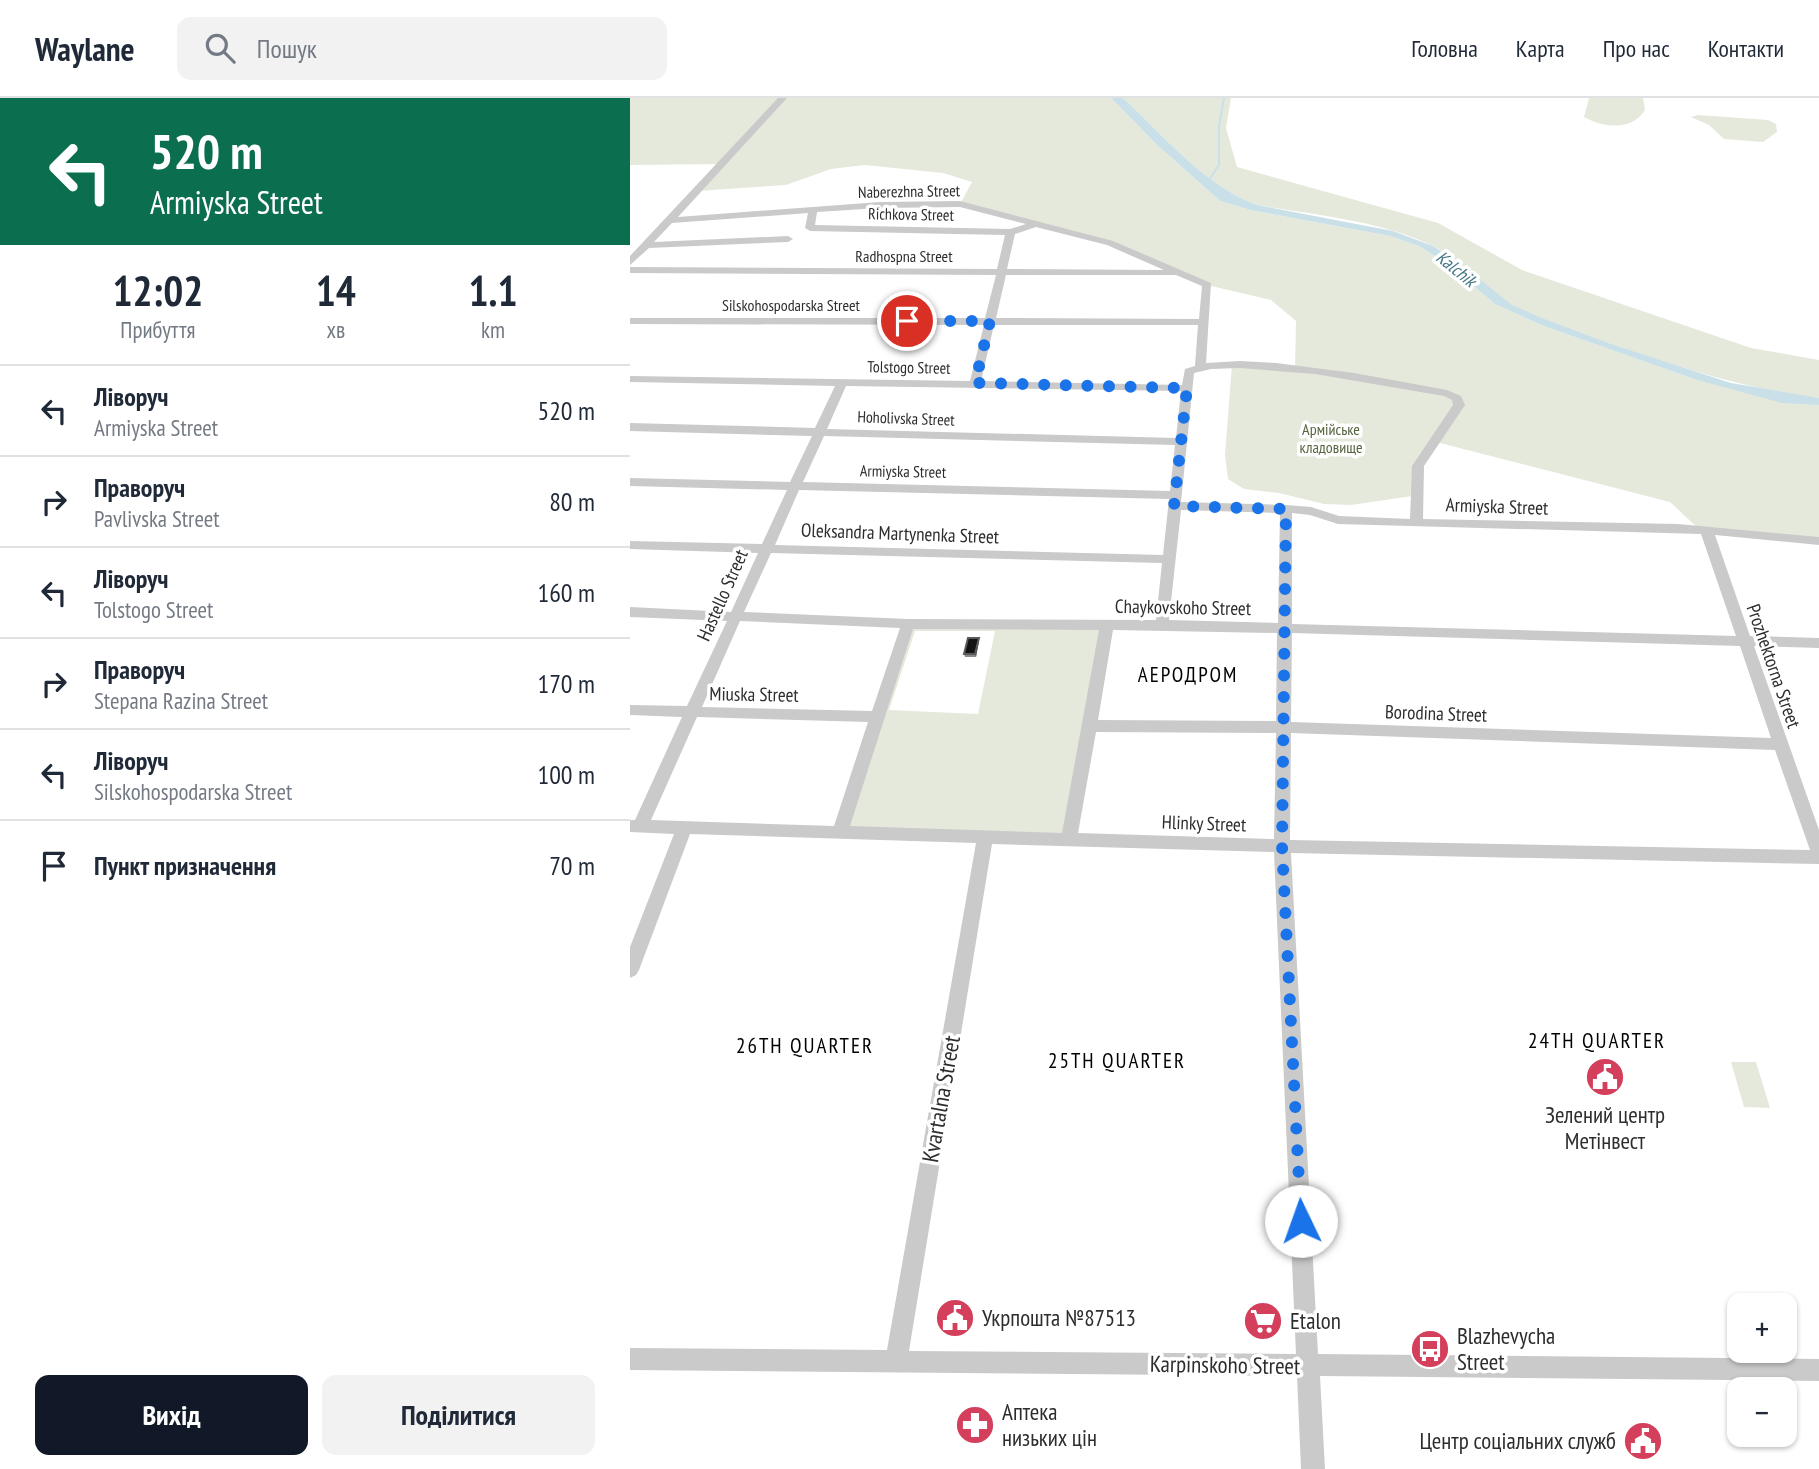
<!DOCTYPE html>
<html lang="uk">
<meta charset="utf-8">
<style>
:root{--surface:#fff;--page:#f2f2f3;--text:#1f2937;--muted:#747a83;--line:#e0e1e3;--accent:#111827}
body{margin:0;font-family:"PT Sans Narrow",sans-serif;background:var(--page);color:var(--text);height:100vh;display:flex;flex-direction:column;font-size:26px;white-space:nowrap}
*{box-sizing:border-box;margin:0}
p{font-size:23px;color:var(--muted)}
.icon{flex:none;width:38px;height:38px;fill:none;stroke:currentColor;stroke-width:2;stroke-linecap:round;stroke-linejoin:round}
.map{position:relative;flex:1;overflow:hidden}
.panel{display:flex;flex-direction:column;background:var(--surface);width:630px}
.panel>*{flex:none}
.hud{background:#0b6e4f;color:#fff;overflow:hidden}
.fabs{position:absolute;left:1097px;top:1195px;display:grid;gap:14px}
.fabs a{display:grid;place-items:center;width:70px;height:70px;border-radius:14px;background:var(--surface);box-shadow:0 2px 5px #0004;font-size:35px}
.pin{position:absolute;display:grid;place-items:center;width:60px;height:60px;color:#fff;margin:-30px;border:4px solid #fff;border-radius:50%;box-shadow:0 2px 7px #0007}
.me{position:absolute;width:77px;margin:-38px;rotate:357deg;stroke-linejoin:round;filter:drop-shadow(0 0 5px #0008)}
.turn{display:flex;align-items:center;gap:24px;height:147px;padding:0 35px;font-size:32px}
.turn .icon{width:91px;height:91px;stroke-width:2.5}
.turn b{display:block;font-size:49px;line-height:60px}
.eta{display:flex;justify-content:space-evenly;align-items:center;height:119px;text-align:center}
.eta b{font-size:42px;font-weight:800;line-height:49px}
.action{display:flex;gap:14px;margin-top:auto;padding:14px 35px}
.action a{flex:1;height:80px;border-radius:14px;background:var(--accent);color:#fff;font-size:28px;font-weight:800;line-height:80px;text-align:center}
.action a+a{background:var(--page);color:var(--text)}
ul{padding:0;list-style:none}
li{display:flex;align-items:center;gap:21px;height:91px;padding:0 35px;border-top:2px solid var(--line)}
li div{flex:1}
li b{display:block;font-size:26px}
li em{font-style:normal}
header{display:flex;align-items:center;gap:42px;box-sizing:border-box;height:98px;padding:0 35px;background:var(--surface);border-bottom:2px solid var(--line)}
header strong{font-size:33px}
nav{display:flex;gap:38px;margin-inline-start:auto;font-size:24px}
.search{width:490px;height:63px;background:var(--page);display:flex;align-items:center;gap:18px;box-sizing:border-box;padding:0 24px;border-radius:14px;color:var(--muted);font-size:26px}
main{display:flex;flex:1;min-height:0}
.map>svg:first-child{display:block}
.green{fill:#e5e9dc;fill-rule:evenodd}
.water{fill:#cae0e8}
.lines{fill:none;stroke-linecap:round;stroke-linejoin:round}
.stream{stroke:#cae0e8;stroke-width:2}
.minor{fill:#cacaca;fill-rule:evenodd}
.wall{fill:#8a8a8a}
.shaded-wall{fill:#5a5a5a}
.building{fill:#141414;stroke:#5a5a5a;stroke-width:2}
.route{stroke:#1a73e8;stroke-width:12;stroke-dasharray:0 21.6}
.labels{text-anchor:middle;stroke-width:7;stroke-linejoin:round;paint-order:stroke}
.far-street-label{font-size:16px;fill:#2d2d2d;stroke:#fff}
.far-park-label{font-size:16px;fill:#55643f;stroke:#fff}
.far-water-label{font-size:18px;font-style:italic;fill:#437587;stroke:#fff}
.street-label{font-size:19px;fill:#2d2d2d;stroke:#fff}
.neighbourhood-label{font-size:21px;letter-spacing:2px;fill:#000;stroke:#fff}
.near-street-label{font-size:23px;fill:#2d2d2d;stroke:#fff}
.near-poi-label{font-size:23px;fill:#2d2d2d;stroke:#fff;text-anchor:start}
</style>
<header>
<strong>Waylane</strong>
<div class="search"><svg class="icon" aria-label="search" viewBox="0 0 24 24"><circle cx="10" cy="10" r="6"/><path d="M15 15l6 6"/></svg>Пошук</div>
<nav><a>Головна</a><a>Карта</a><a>Про нас</a><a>Контакти</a></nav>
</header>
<main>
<section class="panel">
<div class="hud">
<div class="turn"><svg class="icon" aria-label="left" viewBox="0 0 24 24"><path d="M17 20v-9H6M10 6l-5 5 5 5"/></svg><div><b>520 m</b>Armiyska Street</div></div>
</div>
<div class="eta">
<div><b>12:02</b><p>Прибуття</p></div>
<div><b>14</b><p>хв</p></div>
<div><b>1.1</b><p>km</p></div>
</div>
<ul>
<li><svg class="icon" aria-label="left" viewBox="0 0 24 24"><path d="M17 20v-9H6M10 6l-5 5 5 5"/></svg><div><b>Ліворуч</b><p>Armiyska Street</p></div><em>520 m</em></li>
<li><svg class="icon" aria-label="right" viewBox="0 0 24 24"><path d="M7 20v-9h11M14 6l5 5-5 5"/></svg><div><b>Праворуч</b><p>Pavlivska Street</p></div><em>80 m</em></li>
<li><svg class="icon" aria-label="left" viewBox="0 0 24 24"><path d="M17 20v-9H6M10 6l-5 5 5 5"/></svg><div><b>Ліворуч</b><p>Tolstogo Street</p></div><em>160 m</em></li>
<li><svg class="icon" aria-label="right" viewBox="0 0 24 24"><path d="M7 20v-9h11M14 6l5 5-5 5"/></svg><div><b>Праворуч</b><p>Stepana Razina Street</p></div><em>170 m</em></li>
<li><svg class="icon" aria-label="left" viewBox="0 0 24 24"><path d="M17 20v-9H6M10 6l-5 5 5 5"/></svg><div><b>Ліворуч</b><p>Silskohospodarska Street</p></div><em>100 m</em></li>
<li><svg class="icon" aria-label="arrive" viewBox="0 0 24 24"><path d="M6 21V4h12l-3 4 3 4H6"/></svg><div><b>Пункт призначення</b></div><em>70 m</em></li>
</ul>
<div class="action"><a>Вихід</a><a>Поділитися</a></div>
</section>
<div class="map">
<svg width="1189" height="1371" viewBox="0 0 1189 1371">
<rect width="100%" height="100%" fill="#fff"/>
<!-- green -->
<g class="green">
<path d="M0,0H481L527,47L590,103L620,112L760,138L789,148L816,165L865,206L911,227L1064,281L1189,307V443L1071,433L1040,404L806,344L788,368L789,397L721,407L694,406L649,395L614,391L598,381L595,357L602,267L665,271L666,223L641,202L577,187L480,145L330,106L342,84L313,75L235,67L201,71L156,87L67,93L92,66L0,67Z"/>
<path d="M493,0H601L596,30L607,69L808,125L892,172L1121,250L1189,262V300C1128,293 1072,276 1014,257C970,243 925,228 884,208C853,194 834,163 803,148C749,122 685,117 627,107C574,87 534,38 493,0Z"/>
<path d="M959,0H1013L1015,12C1002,33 974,30 954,19Z"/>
<path d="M1068,17L1138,22L1146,26L1147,34L1133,44L1094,41L1079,27L1061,19Z"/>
<path d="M279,528L474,529L436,739L214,732ZM285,533H365L348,616L259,612Z"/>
<path d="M1101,964H1126L1140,1010L1114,1009Z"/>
</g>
<!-- water -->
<path class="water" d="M481,0H493C534,38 574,87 627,107L763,133L803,148L827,163L882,207L912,220L978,245L1101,285L1189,300V307L1152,305L1064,281L911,227L865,206L816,165L789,148L760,138L620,112L590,103L527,47Z"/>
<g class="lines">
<!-- stream -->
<path class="stream" d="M579,82L589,67V28L594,0"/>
<!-- minor -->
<path class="minor" d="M148,0H157L48,119L250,104L330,103L483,143L581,185L576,265L610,263L646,265L724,275L817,292L831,298L835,307L794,368L793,421L1048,426L1189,439V447L1085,437L1120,538L1189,540V550L1124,548L1189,732V766L661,755L688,1256L1189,1261V1283L690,1278L695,1371H671L667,1278L0,1272V1250L257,1252L346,745L60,736L9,872L6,877L0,880V849L44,736L0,734V722H5L52,619L0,617V607L57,608L97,523L0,519V509L101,514L128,455L0,451V443L132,446L157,392L0,388V380L160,384L182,338L0,333V325L185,330L205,288L0,284V278L340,283L354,227L0,226V220H355L366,177L0,175V169L367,171L375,137L180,133L175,130L178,115L42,125L24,144L158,138L163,141L158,144L19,150L0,167V158ZM330,109L396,126L380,131L185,127L187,114L250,110ZM406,129L477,147L534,172L377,171L385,136ZM376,177H546L572,188L569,221L366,220ZM364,227H568L565,268L555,271L552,287L351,283ZM610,270L685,276L814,298L822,302L823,307L782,368L780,421L709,418L681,409L656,407L551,404L564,275L581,271ZM216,288L551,293L546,340L197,331ZM194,338L545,347L540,393L173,384ZM169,392L539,401L533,457L145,447ZM551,412L650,415L648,525L539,522ZM662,415L680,417L708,426L1071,436L1106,538L662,526ZM141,455L532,465L526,522L278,521L114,514ZM110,523L270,530L242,613L72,609ZM283,531L469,532L432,735L220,728ZM483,532L647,535L646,623L468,622ZM662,535L1110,548L1141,640L661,624ZM67,619L238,624L204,728L21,722ZM466,634L646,635L644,741L448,735ZM661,635L1145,652L1180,752L660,742ZM362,746L644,754L666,1256L279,1253Z"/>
</g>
<!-- wall -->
<path class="wall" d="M349,540V543L346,559H335L334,556Z"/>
<!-- shaded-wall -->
<path class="shaded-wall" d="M349,540V543L346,559L345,556Z"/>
<!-- building -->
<path class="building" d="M338,540H349L345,556H334Z"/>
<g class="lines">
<!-- route -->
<path class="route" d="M277,223H360L345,285L557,290L544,408L656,411L652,748L671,1123"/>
</g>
<!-- icons -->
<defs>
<g id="civic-disc" transform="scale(2.0125)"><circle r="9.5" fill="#d43f5c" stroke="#fff"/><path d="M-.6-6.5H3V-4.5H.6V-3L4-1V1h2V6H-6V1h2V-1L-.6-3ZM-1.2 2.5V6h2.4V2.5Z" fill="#fff"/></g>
<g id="supermarket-disc" transform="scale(2.0125)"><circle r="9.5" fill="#d43f5c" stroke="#fff"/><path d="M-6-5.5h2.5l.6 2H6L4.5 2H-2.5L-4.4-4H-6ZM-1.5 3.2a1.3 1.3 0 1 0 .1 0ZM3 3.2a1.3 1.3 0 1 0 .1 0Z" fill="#fff"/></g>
<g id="bus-disc" transform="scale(2.0125)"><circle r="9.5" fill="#d43f5c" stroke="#fff"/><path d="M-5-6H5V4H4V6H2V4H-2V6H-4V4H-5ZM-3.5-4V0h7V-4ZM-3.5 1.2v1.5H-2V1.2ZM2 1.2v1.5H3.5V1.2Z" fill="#fff"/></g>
<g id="pharmacy-disc" transform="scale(2.0125)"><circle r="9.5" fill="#d43f5c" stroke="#fff"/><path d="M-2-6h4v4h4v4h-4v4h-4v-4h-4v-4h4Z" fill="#fff"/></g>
</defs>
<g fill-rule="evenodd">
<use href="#civic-disc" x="975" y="979"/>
<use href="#civic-disc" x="325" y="1220"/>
<use href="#supermarket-disc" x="633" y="1223"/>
<use href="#bus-disc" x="800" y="1251"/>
<use href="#pharmacy-disc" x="345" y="1327"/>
<use href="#civic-disc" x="1013" y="1343"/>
</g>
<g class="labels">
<!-- far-street labels -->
<g class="far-street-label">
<text transform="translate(279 93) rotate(-1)" y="6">Naberezhna Street</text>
<text transform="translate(281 116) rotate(1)" y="6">Richkova Street</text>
<text x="274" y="164">Radhospna Street</text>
<text x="161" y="213">Silskohospodarska Street</text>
<text transform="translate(279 269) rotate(1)" y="6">Tolstogo Street</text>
<text transform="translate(276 320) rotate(2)" y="6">Hoholivska Street</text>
<text transform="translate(273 373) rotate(1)" y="6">Armiyska Street</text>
</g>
<!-- far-park labels -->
<g class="far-park-label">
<text x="701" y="337">Армійське<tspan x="701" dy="18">кладовище</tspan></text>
</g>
<!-- far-water labels -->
<g class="far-water-label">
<text transform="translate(826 171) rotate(39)" y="6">Kalchik</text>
</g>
<!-- street labels -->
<g class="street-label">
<text transform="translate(867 408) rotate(2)" y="7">Armiyska Street</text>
<text transform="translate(270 435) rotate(2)" y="7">Oleksandra Martynenka Street</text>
<text transform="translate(92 497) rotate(-66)" y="7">Hastello Street</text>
<text transform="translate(553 509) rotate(1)" y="7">Chaykovskoho Street</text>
<text transform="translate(1144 568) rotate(71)" y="7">Prozhektorna Street</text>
<text transform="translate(124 596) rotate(1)" y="7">Miuska Street</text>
<text transform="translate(806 615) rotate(2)" y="7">Borodina Street</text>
<text transform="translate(574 725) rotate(2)" y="7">Hlinky Street</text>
</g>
<!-- neighbourhood labels -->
<g class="neighbourhood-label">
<text x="558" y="584">АЕРОДРОМ</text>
<text x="967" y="950">24TH QUARTER</text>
<text x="175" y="955">26TH QUARTER</text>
<text x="487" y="970">25TH QUARTER</text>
</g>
<!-- near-street labels -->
<g class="near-street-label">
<text transform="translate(311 1001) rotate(-80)" y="8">Kvartalna Street</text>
<text transform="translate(595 1267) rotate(1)" y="8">Karpinskoho Street</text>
</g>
<!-- near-poi labels -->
<g class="near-poi-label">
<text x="975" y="1025" text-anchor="middle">Зелений центр<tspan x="975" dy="26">Метінвест</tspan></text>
<text x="352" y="1228">Укрпошта №87513</text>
<text x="660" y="1231">Etalon</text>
<text x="827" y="1246">Blazhevycha<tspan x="827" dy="26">Street</tspan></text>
<text x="372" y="1322">Аптека<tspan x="372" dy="26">низьких цін</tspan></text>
<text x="986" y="1351" text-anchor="end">Центр соціальних служб</text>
</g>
</g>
</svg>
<div class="fabs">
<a>+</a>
<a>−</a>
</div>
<div class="pin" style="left:277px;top:223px;background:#d93025"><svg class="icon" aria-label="arrive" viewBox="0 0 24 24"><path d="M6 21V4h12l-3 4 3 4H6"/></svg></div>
<svg class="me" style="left:671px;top:1123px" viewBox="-20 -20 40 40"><circle r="19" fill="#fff"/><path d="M0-13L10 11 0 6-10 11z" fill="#1a73e8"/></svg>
</div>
</main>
